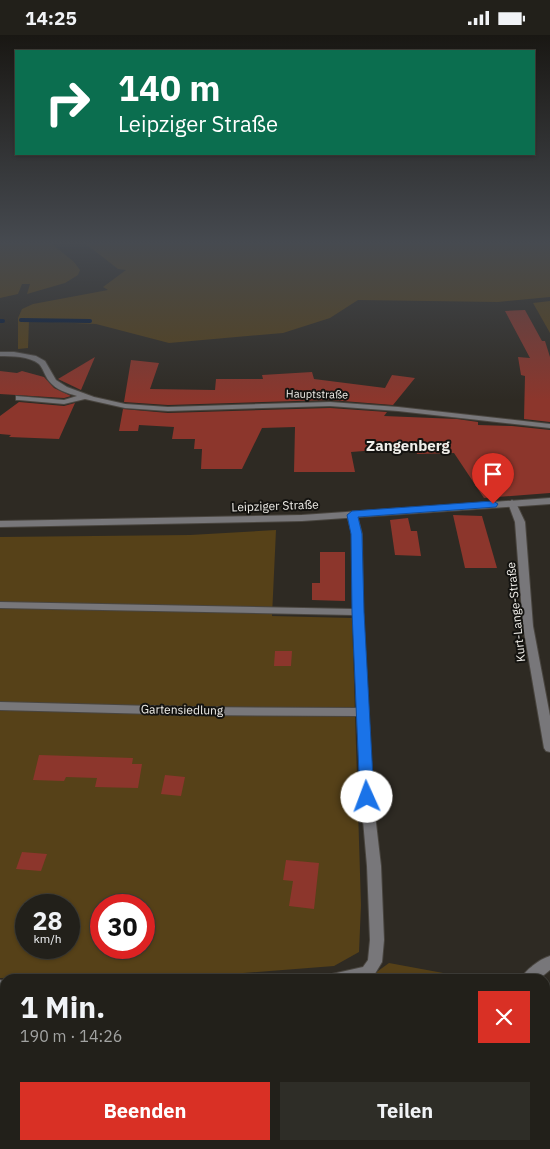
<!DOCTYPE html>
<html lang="de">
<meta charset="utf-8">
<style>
:root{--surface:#22201a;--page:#2e2d27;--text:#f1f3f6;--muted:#a2a3a2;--line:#3f3e39;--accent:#d93025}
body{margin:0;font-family:"IBM Plex Sans",sans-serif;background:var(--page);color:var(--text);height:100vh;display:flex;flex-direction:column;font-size:19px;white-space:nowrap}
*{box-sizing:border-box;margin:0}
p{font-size:16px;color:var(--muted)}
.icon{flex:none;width:28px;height:28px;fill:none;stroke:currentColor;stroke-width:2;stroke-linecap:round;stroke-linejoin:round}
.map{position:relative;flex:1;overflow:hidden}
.side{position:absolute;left:0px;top:939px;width:550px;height:176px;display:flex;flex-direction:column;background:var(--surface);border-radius:15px 15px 0 0;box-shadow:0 1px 4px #0004,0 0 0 1px var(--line)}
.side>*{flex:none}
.hud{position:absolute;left:15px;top:15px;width:520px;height:105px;border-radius:0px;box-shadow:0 1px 4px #0004,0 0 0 1px var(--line);background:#0b6e4f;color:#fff;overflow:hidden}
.speed{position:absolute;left:15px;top:859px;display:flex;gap:10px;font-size:25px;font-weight:700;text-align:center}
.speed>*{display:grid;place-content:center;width:65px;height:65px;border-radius:50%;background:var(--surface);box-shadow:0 1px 4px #0004,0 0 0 1px var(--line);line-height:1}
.speed small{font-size:12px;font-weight:400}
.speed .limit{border:8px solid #d22;background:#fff;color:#111}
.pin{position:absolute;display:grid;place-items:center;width:42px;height:42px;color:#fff;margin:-51px -21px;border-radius:50% 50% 50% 0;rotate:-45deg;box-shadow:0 0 5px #0007}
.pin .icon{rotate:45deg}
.me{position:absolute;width:55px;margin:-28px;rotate:358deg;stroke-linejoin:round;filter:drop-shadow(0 0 4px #0008)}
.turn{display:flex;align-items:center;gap:18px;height:105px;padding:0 20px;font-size:22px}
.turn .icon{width:65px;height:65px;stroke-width:2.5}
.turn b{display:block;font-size:35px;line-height:42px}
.round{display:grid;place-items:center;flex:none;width:52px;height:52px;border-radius:0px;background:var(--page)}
.summary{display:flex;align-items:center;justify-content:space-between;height:85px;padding:0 20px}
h1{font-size:30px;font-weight:700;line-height:38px}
.action{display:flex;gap:10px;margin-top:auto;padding:10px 20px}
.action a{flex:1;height:58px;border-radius:0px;background:var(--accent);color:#fff;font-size:20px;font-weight:700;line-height:58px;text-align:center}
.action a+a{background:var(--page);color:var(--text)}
.status{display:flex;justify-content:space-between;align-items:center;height:35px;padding:0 25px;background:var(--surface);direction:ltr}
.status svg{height:14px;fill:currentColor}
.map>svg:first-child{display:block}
.green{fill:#564118;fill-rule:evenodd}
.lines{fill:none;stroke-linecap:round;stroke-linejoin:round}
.stream{stroke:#03193b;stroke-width:4}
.building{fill:#8c362c}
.minor-casing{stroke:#49453f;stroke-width:2}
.tertiary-casing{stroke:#49453f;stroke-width:2}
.minor{fill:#78777a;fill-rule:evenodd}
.tertiary{fill:#78777a;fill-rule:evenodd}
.rail-casing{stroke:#9b9892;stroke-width:8}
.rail{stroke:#141310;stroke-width:5.5;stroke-dasharray:16;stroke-linecap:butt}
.route{fill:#1a73e8;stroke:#114b97}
.labels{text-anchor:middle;stroke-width:4;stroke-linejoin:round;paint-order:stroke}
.far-street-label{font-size:11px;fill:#f0eee9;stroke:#141310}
.street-label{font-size:12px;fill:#f0eee9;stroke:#141310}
.quarter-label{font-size:15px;font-weight:bold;fill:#f0eee9;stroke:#141310}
</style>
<div class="status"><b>14:25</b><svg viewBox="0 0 49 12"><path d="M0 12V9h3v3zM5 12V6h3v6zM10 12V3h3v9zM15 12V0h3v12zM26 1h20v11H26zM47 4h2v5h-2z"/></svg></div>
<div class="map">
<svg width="550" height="1114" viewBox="0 0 550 1114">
<rect width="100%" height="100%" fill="#2e2a23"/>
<!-- green -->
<g class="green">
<path d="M0,209H52L74,227L80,235L78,240L65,248L27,259L30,249H22L18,259L0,263Z"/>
<path d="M86,209H550V262L498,267L358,265L330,283L283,298L169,308L96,289L29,286L28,313L18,314V283L22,274L33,269L108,255L103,252L126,235L118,234Z"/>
<path d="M550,266V298L533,268Z"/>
<path d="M276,495L272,581L352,583L361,870L359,917L334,931L167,944L0,943V502L190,500ZM26,870H69V912H26ZM101,870H144V912H101Z"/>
<path d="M389,928L454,940L446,944H367Z"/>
<path d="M550,961V1059L545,1060V962Z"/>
<path d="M5,962V1077L0,1085V963Z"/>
<path d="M44,1110H320L302,1114H42Z"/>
</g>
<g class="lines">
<!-- stream -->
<g class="stream">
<path d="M21,285L90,286"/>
<path d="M0,286H3"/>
</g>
</g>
<!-- building -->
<g class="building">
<path d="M525,275L542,306H545L550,322V387L524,384L525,341L521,340L518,322L530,323L505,276Z"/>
<path d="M95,322L81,355L58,344Z"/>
<path d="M131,325L159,328L150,354L215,355L216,344H263L262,340L312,337L314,344L385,353L392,340L415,343L393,370L330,365L168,370L124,367Z"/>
<path d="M0,336L17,338L22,336L44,342L54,353L71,361L64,363L0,359Z"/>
<path d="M19,367L64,371L75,368L59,404L9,402L11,400L0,399V381Z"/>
<path d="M330,373L387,377L384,381L457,384L478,387V390L512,391L550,395V458L484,463L454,418L417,419L415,412L351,417L355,437H294L295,392L262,393L242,434H201L202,414H194L195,404H172L174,392L139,390L138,396H119L123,374L168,378Z"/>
<path d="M453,480L482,481L497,533H465Z"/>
<path d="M408,483L411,496H417L421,521L395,520L390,485Z"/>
<path d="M320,517H345V566L312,565V548H320Z"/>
<path d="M275,616H292L291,631H274Z"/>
<path d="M39,720L133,723L132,729H142L138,753L95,752L97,743L66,742L64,746L33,745Z"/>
<path d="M165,740L185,742L181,761L161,759Z"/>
<path d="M22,817L47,819L41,836L16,834Z"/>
<path d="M286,825L319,828L314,874L289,871L293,846L283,845Z"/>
</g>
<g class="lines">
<!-- minor casing -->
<g class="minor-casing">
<g id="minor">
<path d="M0,317H14L36,321L45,326L56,345L67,352L94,362L125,369L168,372L330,367L398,372L550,389V393L398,376L330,371L168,376L125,373L85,364L64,369L19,365H16V361L64,365L77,361C67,358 56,355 49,346C45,341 43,333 39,329C29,321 12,321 0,321Z"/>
<path d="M512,465L516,468L525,487L533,591L550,681V717L546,716L544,713L523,591L515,487L508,468Z"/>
<path d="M352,477L357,480L362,499L363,577L373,762L381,831L384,905L382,927L373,942L367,944H330L332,939L363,932L368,925L370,905L367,831L361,762L357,681L192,680L0,675V667L192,672L357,673L353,580L0,573V567L353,574L352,499L347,480Z"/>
<path d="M550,921V935L539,944H521C525,935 540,924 550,921Z"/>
<path d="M0,945L5,946V960L0,959Z"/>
<path d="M4,1104L5,1110H18L17,1114H1Z"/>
</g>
</g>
<!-- tertiary casing -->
<g class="tertiary-casing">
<path id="tertiary" d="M550,463V469L302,486L0,492V486L302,480Z"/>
</g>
<!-- minor -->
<use href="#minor" class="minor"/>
<!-- tertiary -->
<use href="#tertiary" class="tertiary"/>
<!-- rail casing -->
<g class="rail-casing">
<g id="rail">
<path d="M545,1090L550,1089"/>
<path d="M545,1106L550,1104"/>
<path d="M434,1114L453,1110"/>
<path d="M518,1114L531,1110"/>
</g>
</g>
<!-- rail -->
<use href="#rail" class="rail"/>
</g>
<!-- sky -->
<linearGradient id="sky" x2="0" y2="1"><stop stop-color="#191713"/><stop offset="0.57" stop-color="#464a50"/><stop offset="1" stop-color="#464a50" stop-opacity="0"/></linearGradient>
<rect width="550" height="365" fill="url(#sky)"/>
<!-- route -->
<path class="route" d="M493,466L498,469L496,472L358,482L362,499L364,577L374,762L372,766L367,768L362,766L360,762L352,577L351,499L347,480L352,476Z"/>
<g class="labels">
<!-- far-street labels -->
<g class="far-street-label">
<text transform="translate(317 359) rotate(1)" y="4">Hauptstraße</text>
</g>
<!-- street labels -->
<g class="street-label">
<text transform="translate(275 471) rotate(-2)" y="4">Leipziger Straße</text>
<text transform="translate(516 577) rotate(-96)" y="4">Kurt-Lange-Straße</text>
<text transform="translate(182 675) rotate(1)" y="4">Gartensiedlung</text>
</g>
<!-- quarter labels -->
<g class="quarter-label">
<text x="408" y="416">Zangenberg</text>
</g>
</g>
</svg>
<div class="speed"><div>28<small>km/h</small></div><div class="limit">30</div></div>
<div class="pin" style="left:493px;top:469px;background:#d93025"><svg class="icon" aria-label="arrive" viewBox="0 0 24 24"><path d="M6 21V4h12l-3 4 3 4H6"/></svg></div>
<svg class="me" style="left:367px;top:762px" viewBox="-20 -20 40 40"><circle r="19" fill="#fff"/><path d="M0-13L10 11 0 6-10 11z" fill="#1a73e8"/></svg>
<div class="hud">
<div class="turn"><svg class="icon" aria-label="right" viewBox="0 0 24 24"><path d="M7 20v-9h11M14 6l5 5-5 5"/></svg><div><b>140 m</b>Leipziger Straße</div></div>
</div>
<section class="side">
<div class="summary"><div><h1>1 Min.</h1><p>190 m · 14:26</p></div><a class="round" style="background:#d93025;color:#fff"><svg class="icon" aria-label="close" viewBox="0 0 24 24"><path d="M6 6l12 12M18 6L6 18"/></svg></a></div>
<div class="action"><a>Beenden</a><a>Teilen</a></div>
</section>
</div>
